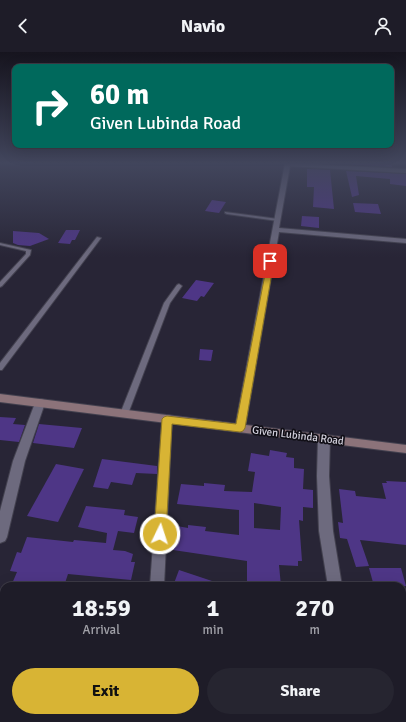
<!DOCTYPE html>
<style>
:root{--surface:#1e1c28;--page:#262530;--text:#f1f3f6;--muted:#a1a1a8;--line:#3c3a45;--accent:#d8b434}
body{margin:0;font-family:Signika,sans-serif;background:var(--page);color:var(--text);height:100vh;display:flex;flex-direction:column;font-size:15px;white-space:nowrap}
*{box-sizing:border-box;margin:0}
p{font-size:13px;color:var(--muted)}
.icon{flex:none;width:22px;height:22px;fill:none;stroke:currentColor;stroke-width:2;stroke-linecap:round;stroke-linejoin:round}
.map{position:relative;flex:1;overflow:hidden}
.sheet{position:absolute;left:0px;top:530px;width:406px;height:140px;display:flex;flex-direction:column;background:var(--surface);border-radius:12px 12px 0 0;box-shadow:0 4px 16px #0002,0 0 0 1px var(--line)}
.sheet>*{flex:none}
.guide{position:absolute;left:12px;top:12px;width:382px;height:84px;border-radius:8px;box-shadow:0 4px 16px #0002,0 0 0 1px var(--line);background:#00695c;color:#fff;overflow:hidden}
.pin{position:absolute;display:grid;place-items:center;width:34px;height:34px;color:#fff;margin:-17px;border-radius:8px;box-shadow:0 2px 6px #0006}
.me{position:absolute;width:44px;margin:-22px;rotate:4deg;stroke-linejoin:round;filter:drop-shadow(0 0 3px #0008)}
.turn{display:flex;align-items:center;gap:14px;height:84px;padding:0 12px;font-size:18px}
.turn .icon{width:52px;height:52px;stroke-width:2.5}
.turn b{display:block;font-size:28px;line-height:34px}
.eta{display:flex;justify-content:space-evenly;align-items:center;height:68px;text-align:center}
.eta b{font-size:24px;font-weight:800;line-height:28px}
.cta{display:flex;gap:8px;margin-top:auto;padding:8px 12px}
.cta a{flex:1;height:46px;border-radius:24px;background:var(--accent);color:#111;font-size:16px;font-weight:800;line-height:46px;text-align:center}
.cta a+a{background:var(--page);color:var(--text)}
header{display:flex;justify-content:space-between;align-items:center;height:52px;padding:0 12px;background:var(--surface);font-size:18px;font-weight:800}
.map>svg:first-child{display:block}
.building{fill:#4e3686;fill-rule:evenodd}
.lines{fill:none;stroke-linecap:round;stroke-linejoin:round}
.lane-casing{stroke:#43414f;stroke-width:2}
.street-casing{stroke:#43414f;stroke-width:2}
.secondary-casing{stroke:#43414f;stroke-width:2}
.lane{fill:#6d6a7e;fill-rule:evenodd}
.street{fill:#6d6a7e;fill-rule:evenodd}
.secondary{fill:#8c737a;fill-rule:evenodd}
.route{fill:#d8b434;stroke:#8c7522}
.labels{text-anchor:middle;stroke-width:3.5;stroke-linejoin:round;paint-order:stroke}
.street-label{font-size:11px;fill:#d3d1dd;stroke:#110f17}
</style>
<header><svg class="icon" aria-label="back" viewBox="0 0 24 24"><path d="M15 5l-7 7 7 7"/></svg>Navio<svg class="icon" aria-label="person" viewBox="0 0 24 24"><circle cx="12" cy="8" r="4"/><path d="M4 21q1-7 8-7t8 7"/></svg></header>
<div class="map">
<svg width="406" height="670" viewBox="0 0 406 670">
<rect width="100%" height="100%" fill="#282536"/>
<!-- building -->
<g class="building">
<path d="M344,111H391L392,115L344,112Z"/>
<path d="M307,117L330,118L334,157L313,155L314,135H307Z"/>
<path d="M346,119L406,122V134L390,132V127L356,124L359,143L352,145Z"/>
<path d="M212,148L226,150L219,161L205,159Z"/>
<path d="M353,151L378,152L381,162L355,160Z"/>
<path d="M302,164L319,165V176L301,174Z"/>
<path d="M66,178H80L75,188H72L70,192L58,191Z"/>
<path d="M13,179L39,181L49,187L30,194L18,193L13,191Z"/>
<path d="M196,228L214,231L204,245L201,244L197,249L182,246Z"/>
<path d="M200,297L213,298L211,309L199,308Z"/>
<path d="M0,365L16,366L13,372L25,373L19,390L0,388Z"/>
<path d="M39,372L82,376L74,396L33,391Z"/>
<path d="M270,398L287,401L286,405L294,406V416L304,417L303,437L313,438V456L303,455V469L299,468L302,509H298V514L279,513L281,534H247V509L173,498L177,474L188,476V473L206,475L205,479L239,483V458L177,452L181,432L204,434V431L225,433L224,439L252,440L255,420L248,419L251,401L269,404ZM254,451L281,455L280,478L254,476Z"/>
<path d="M102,407L157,414V422L136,421L132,433L111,430L108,437L93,435Z"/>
<path d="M56,412L84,417L58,470L27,464Z"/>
<path d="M386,429L406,430V493L360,488L369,514L356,515L347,487L340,486L338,470L343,471L339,437L355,439L356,444L386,447L382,431H387Z"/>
<path d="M86,454L125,458L124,463L138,465L134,481L118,479L113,498L125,499L133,502L131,510H135L131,528L68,522L64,534H11L17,520L10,519L17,500L21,501L27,485L73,490L74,488L106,491L107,481L78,475Z"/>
<path d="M369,516H401L406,534H374Z"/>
<path d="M179,518L221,532V534H173Z"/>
</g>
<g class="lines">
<!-- lane casing -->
<g class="lane-casing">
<g id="lane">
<path d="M225,160L278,167L280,168L278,169L227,162L225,161Z"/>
<path d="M97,185L101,186L2,318H0V311Z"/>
<path d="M0,191L31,198L30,203L2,234L0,235V230L26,202V199L0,193Z"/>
<path d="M179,232L182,234L170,251L128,362L127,364H121L120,362L164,251L177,233Z"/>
</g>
</g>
<!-- street casing -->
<g class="street-casing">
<g id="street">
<path d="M285,111L406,117V121L290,114L279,176L406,187V191L279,180L245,376L244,379L240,380L236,379L235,376Z"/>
<path d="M40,347L44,348L45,351L25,409L7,485L5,489L0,491V459L13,409L35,351L36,348Z"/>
<path d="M167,363L171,364L172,367L164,534H150L162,367L163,364Z"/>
<path d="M324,382L328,383L330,386L329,424L333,479L342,534H328L319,479L317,424L318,386L320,383Z"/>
<rect x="140" y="666" width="18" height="4"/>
<path d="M351,666H369L370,670H352Z"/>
</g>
</g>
<!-- secondary casing -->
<g class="secondary-casing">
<path id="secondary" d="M0,342L406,393V401L0,350Z"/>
</g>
<!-- lane -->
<use href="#lane" class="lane"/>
<!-- street -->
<use href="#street" class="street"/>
<!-- secondary -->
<use href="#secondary" class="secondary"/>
</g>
<!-- sky -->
<linearGradient id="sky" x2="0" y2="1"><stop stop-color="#16141e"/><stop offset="0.54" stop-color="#42465d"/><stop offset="1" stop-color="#42465d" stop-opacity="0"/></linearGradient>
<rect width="406" height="205" fill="url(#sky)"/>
<!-- route -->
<path class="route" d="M268,207L274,209L245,376L243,379L240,380L172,372L166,482L164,486L160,488L156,486L154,482L162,367L164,365L167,364L236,372Z"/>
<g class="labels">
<!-- street labels -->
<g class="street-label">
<text transform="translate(298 383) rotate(7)" y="4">Given Lubinda Road</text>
</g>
</g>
</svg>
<div class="pin" style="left:270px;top:209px;background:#d93025"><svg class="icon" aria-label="arrive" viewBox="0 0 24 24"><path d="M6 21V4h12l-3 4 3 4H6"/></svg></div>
<svg class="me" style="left:160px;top:482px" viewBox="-20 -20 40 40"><circle r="17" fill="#d8b434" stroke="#fff" stroke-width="3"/><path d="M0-11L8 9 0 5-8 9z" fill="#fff"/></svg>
<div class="guide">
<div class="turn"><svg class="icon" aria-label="right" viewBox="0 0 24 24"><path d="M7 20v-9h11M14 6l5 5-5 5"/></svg><div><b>60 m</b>Given Lubinda Road</div></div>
</div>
<section class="sheet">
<div class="eta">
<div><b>18:59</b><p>Arrival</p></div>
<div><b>1</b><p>min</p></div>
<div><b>270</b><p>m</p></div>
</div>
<div class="cta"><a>Exit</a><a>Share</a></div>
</section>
</div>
